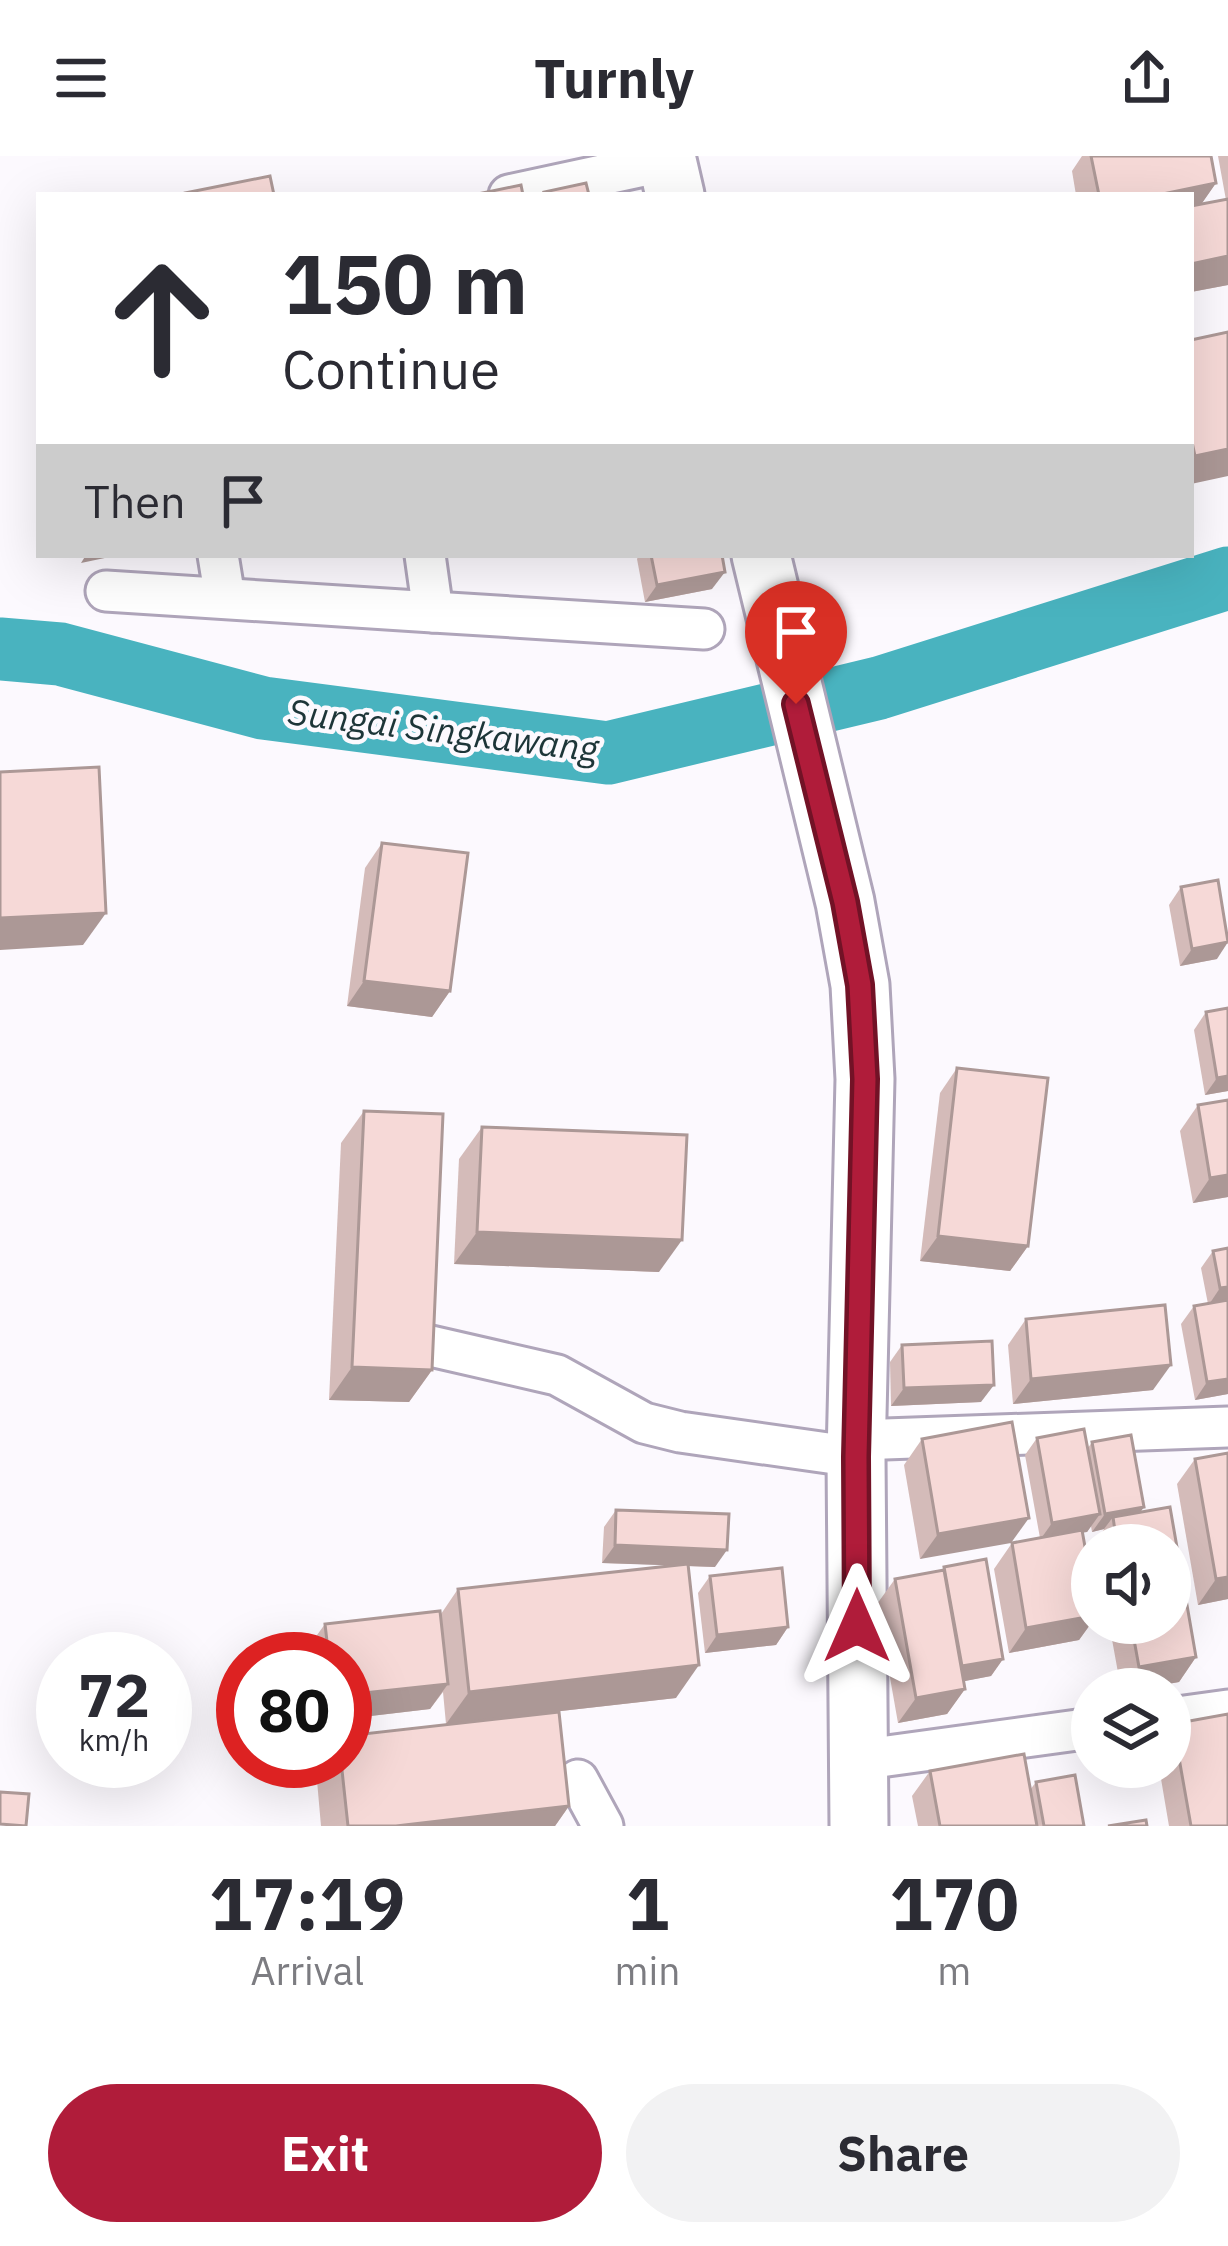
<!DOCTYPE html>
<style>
:root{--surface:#fff;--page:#f2f2f3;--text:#2b2b33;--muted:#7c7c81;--accent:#b01c3a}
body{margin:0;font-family:"IBM Plex Sans",sans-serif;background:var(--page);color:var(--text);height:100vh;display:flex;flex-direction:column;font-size:45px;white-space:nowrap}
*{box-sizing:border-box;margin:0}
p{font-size:39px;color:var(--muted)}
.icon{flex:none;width:66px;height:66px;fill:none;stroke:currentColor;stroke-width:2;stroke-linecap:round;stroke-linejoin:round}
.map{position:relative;height:1670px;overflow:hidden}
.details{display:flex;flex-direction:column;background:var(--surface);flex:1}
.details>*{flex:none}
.banner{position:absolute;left:36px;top:36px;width:1158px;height:366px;border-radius:0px;box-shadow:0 12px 48px #0002;background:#fff;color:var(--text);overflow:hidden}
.buttons{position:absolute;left:1071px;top:1368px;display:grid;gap:24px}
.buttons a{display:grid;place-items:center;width:120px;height:120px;border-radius:50%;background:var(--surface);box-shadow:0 12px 48px #0002;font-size:60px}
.speed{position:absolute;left:36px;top:1476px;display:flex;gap:24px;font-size:60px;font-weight:700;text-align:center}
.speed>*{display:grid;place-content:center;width:156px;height:156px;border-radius:50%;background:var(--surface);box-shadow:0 12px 48px #0002;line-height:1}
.speed small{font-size:30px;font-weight:400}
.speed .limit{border:18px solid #d22;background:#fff;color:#111}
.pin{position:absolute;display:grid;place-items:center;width:102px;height:102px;color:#fff;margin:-123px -51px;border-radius:50% 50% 50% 0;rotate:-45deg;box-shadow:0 0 12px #0007}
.pin .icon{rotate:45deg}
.me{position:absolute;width:132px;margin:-66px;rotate:0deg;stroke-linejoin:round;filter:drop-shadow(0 0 9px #0008)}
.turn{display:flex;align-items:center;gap:42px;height:252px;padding:0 48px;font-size:54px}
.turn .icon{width:156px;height:156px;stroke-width:2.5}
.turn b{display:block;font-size:84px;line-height:102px}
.then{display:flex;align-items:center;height:114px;padding:0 48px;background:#0003;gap:24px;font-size:45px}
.eta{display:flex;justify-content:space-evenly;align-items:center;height:204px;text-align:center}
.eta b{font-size:72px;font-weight:700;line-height:84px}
.primary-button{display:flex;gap:24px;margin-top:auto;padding:24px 48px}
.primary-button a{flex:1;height:138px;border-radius:72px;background:var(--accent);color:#fff;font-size:48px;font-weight:700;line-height:138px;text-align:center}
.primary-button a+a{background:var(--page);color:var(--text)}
header{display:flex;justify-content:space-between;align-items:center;height:156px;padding:0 48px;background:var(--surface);font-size:54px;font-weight:700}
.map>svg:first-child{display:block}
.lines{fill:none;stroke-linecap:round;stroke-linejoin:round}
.river{stroke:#49b3bf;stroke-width:63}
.minor-casing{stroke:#afa5ba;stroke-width:45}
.highway-casing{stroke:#afa5ba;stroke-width:63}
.minor{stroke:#fff;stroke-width:39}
.highway{stroke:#fff;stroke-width:57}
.wall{fill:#d4bbb9}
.shaded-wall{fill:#ac9896}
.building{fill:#f6d9d7;stroke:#ac9896;stroke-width:3}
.route-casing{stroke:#721226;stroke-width:30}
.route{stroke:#b01c3a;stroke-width:21}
.labels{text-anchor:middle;stroke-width:9;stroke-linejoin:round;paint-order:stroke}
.water-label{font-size:36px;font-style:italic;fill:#1d3538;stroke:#fcf9fe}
</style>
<header><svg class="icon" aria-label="menu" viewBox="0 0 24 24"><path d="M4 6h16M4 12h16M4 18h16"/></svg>Turnly<svg class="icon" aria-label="share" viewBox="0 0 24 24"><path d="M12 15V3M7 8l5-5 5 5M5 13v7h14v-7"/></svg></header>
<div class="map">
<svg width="1228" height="1670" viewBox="0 0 1228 1670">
<rect width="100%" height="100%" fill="#fcf9fe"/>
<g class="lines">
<!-- river -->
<path class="river" d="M0,493L60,498L263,552L608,597L879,532L1228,422"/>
<!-- minor casing -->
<g class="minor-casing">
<g id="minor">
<path d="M509,39L667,5"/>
<path d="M218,399L225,442"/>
<path d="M106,435L433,456L425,399"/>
<path d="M433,456L704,473"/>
<path d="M422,1188L557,1219L644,1267L680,1276L856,1301"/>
<path d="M857,1284L1228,1271"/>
<path d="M1170,1562L1228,1554"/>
<path d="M858,1604L1092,1572"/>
<path d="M578,1624L603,1670"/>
</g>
</g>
<!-- highway casing -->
<g class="highway-casing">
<g id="highway">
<path d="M666,0L675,39"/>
<path d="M761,399L845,746L860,829L865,923L856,1301L859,1670"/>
</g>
</g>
<!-- minor -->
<use href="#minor" class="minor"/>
<!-- highway -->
<use href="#highway" class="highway"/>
</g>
<!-- wall -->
<g class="wall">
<path d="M1082,0H1211L1216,27L1201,48L1226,44L1218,0H1228V129L1191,136V39H1076L1072,15Z"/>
<path d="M639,399H651L712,433L645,446L637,403Z"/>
<path d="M382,687L450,835L432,861L347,850L365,712Z"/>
<path d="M1181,731L1217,803L1180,810L1169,749Z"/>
<path d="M1228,852V935L1205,939L1194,874L1206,856Z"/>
<path d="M957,912L1028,1090L1010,1115L920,1105L940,937Z"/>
<path d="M1198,949L1228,1041L1193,1047L1180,975Z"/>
<path d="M364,955L432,1214L409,1246L329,1244L341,987Z"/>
<path d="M482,971L659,1116L454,1108L459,1003Z"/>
<path d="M1228,1092V1238L1195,1244L1181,1168L1194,1150L1208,1148L1201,1112L1213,1095Z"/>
<path d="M1026,1163L1153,1234L1013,1248L1008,1189Z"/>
<path d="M902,1189L981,1246L891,1250L890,1206Z"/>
<path d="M1084,1273L1088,1292L1092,1286L1131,1279L1144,1351L1140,1356L1170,1351L1196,1501L1179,1526L1140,1533H1121L1109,1467H1170V1389H1095L1104,1373L1092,1376L1091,1370L1087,1376H1082L1092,1430V1466L1079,1484L1009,1497L994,1413L1012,1387L1040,1382L1025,1299L1037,1282Z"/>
<path d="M922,1283L1029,1362L920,1403L904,1309Z"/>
<path d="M1195,1303L1228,1443L1198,1449L1177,1328Z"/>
<path d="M616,1354L715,1411L689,1410L676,1542L446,1568L443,1536L430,1553L345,1563V1503H308L307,1493L325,1468L441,1458L458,1433L672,1409L602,1407L604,1371Z"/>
<path d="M944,1411L1003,1503L991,1520L964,1525L965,1533L947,1558L898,1567L877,1448L895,1423L942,1414Z"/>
<path d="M710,1420L788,1471L776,1489L705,1497L698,1437Z"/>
<path d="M1173,1568L1228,1670H1169L1159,1611H1170V1573Z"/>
<path d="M321,1605H345L569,1650L555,1670H321L316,1613Z"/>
<path d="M930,1615L1030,1634L1036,1626L1084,1670H918L912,1640Z"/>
</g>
<!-- shaded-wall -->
<g class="shaded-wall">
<path d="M1216,27L1198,53L1191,54V39H1158Z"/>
<path d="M1228,100V129L1191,136V108Z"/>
<path d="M1228,293V320L1191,328V306L1195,300Z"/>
<path d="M86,399H119L81,407Z"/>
<path d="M725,416L712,433L645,446L657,429Z"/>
<path d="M106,757L83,789L0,794V762Z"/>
<path d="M1228,786L1217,803L1180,810L1192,793Z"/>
<path d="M364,825L450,835L432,861L347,850Z"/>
<path d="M1228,920V935L1205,939L1217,922Z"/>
<path d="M1228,1019V1041L1193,1047L1210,1022Z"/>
<path d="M477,1076L682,1084L659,1116L454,1108Z"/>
<path d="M938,1080L1028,1090L1010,1115L920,1105Z"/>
<path d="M1228,1131V1146L1208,1150L1220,1132Z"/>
<path d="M1171,1209L1153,1234L1013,1248L1031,1223Z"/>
<path d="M352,1211L432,1214L409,1246L329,1244Z"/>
<path d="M1228,1223V1238L1195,1244L1207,1226Z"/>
<path d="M994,1229L981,1246L891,1250L904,1232Z"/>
<path d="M1144,1351L1132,1368L1113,1361L1104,1373L1092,1376L1105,1358Z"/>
<path d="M1100,1358L1087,1376L1040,1384L1052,1367Z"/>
<path d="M1029,1362L1011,1387L920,1403L938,1378Z"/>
<path d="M615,1389L727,1394L715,1411L602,1407Z"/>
<path d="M1228,1421V1443L1198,1449L1216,1423Z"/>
<path d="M1092,1460V1466L1079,1484L1009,1497L1026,1472Z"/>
<path d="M788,1471L776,1489L705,1497L717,1479Z"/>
<path d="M1196,1501L1179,1526L1140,1533H1124L1139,1511Z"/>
<path d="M1003,1503L991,1520L950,1528L962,1510Z"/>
<path d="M699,1509L676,1542L446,1568L469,1536Z"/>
<path d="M448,1528L430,1553L345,1563V1539Z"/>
<path d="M965,1533L947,1558L898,1567L916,1542Z"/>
<path d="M569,1650L555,1670H396Z"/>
</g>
<!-- building -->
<g class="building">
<path d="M1091,0H1211L1216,27L1158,39H1099Z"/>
<path d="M270,20L274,39H185V37Z"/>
<path d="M586,27L589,39H545L544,36Z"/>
<path d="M521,29L523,39H473Z"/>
<path d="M1228,43V100L1191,108V50Z"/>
<path d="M1228,176V293L1195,300L1191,281V184Z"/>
<path d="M651,399H722L725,416L657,429Z"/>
<path d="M99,611L106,757L0,762V616Z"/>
<path d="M382,687L468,697L450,835L364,825Z"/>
<path d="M1218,724L1228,786L1192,793L1181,731Z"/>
<path d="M1228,852V920L1217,922L1206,856Z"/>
<path d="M957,912L1048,922L1028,1090L938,1080Z"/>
<path d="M1228,944V1019L1210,1022L1198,949Z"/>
<path d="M364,955L443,958L432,1214L352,1211Z"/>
<path d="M482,971L687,979L682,1084L477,1076Z"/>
<path d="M1228,1092V1131L1220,1132L1213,1095Z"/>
<path d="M1228,1144V1223L1207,1226L1194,1150Z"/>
<path d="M1165,1149L1171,1209L1031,1223L1026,1163Z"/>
<path d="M992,1185L994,1229L904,1232L902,1189Z"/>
<path d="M1012,1266L1029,1362L938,1378L922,1283Z"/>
<path d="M1084,1273L1100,1358L1052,1367L1037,1282Z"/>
<path d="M1131,1279L1144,1351L1105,1358L1092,1286Z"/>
<path d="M1228,1297V1421L1216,1423L1195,1303Z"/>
<path d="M1170,1351L1196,1501L1139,1511L1131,1467H1170V1389H1117L1113,1361Z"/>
<path d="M616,1354L729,1358L727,1394L615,1389Z"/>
<path d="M1082,1374L1092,1430V1460L1026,1472L1012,1387Z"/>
<path d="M986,1403L1003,1503L962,1510L944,1411Z"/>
<path d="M688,1408L699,1509L469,1536L458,1433Z"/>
<path d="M782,1412L788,1471L717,1479L710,1420Z"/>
<path d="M944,1414L965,1533L916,1542L895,1423Z"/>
<path d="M440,1455L448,1528L345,1539V1503H329L325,1468Z"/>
<path d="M559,1556L569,1650L396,1670H348L341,1605H345V1580Z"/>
<path d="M1228,1558V1670H1191L1173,1568Z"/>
<path d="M1024,1598L1037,1670H940L930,1615Z"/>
<path d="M1075,1619L1084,1670H1044L1036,1626Z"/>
<path d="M0,1636L29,1638L26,1670L0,1668Z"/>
<path d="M1146,1664L1147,1670H1108Z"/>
</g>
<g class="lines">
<!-- route casing -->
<g class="route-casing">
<path id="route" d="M796,548L845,746L860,829L865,923L856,1301L857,1470"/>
</g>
<!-- route -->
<use href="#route" class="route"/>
</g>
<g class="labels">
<!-- water labels -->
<g class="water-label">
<text transform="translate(443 574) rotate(7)" y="13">Sungai Singkawang</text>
</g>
</g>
</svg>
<div class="buttons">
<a><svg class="icon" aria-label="sound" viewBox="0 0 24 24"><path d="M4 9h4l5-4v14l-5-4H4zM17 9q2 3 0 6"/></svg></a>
<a><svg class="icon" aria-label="layers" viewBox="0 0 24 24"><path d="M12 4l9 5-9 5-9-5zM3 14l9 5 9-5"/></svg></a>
</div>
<div class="speed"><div>72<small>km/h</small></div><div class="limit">80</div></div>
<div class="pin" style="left:796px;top:548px;background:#d93025"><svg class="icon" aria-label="arrive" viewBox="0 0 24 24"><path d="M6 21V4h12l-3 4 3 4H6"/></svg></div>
<svg class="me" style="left:857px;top:1470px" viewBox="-20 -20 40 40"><path d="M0-17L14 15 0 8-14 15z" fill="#b01c3a" stroke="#fff" stroke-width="4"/></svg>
<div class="banner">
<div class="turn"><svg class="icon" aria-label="ahead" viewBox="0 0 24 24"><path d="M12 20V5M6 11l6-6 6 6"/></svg><div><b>150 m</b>Continue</div></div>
<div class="then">Then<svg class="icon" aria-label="arrive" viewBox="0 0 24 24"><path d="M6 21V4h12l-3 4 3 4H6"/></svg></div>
</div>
</div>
<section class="details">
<div class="eta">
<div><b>17:19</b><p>Arrival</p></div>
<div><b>1</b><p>min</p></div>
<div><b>170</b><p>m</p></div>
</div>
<div class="primary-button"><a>Exit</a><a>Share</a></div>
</section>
